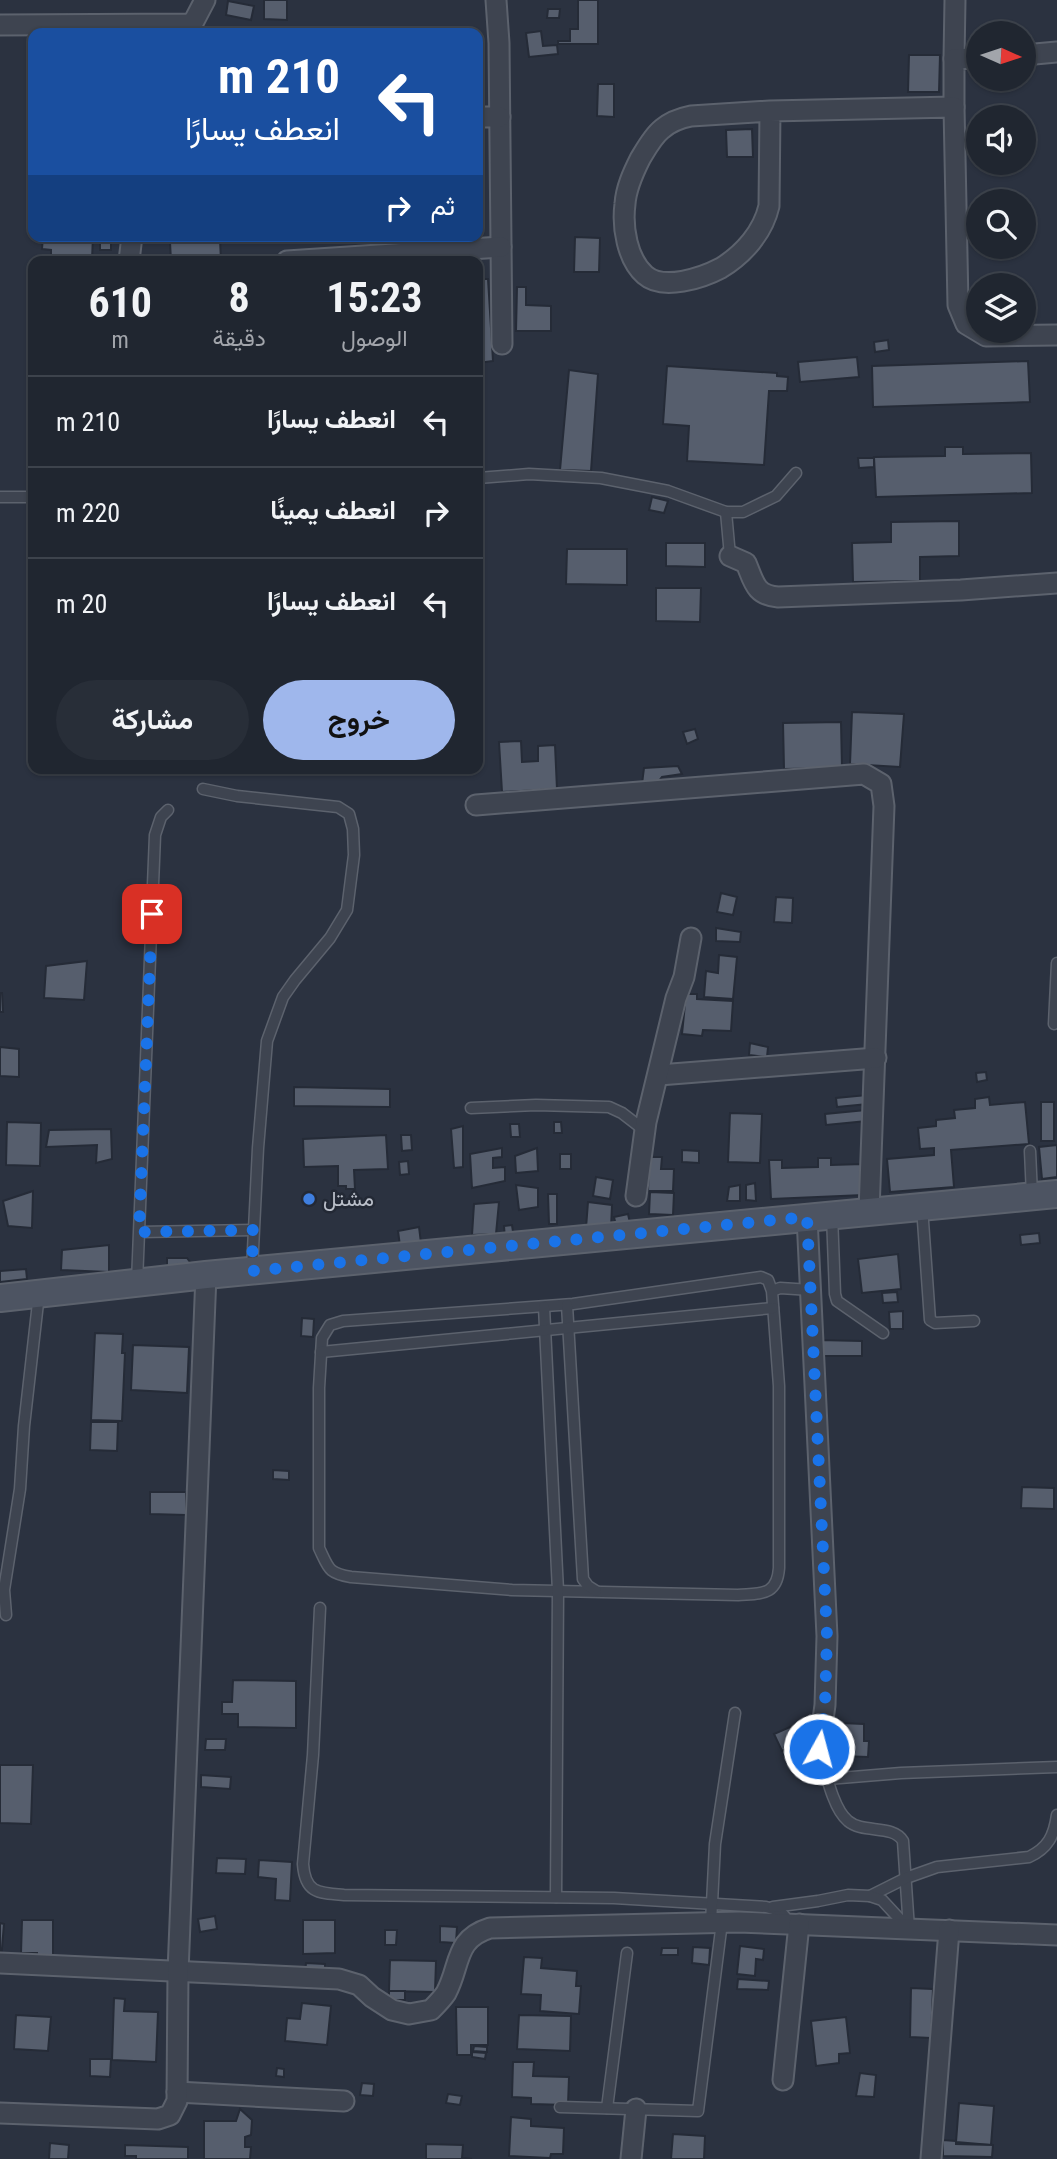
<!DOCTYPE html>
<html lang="ar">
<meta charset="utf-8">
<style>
:root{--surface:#202630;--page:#282e38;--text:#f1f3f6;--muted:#a2a5ab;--line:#3d434c;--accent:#9fb7ec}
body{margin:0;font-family:"Roboto Condensed",Vazirmatn,sans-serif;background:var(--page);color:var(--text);direction:rtl;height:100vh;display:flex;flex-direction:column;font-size:26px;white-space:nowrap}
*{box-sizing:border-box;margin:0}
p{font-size:23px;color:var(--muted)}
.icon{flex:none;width:38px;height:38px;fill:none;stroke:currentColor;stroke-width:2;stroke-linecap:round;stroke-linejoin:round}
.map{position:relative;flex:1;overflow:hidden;direction:ltr}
.details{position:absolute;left:28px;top:256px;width:455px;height:518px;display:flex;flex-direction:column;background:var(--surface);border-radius:14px;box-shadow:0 2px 5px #0004,0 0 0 2px var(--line);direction:rtl}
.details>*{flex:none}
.top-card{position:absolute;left:28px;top:28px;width:455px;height:214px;border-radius:14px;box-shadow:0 2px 5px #0004,0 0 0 2px var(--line);direction:rtl;background:#1a4fa0;color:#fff;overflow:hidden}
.needle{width:46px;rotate:93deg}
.tools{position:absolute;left:966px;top:21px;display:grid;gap:14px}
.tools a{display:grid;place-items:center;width:70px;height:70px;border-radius:50%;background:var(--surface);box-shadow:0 2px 5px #0004,0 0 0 2px var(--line);font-size:35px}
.pin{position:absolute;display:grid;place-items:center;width:60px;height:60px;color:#fff;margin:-30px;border-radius:14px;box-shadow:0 4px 10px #0006}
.me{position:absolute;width:77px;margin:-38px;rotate:7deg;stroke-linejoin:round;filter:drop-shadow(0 0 5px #0008)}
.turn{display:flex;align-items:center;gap:24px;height:147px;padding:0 28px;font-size:32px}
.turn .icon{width:91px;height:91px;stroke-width:2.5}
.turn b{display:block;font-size:49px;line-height:60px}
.then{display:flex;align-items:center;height:66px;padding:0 28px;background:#0003;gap:14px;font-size:26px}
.eta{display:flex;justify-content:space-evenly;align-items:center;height:119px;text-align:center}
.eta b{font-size:42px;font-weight:700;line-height:49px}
.cta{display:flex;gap:14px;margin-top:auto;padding:14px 28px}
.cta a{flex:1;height:80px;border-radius:42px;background:var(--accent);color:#111;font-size:28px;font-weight:700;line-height:80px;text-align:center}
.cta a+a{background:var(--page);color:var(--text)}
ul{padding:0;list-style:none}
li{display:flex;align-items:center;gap:21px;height:91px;padding:0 28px;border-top:2px solid var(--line)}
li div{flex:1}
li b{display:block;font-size:26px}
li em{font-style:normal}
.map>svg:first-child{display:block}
.building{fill:#565e6d;stroke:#252b37;stroke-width:2}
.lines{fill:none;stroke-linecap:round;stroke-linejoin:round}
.service-casing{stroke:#5c626d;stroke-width:13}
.minor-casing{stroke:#5c626d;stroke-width:23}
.secondary-casing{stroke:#5c626d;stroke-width:30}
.service{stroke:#3e4450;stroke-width:10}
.minor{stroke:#3e4450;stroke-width:19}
.secondary{stroke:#4d5462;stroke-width:26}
.route{stroke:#1a73e8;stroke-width:12;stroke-dasharray:0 21.6}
.shop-dot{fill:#3f7fe0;stroke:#232935;stroke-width:2.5}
.labels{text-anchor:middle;stroke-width:5;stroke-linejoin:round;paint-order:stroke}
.poi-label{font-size:21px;fill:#bbc0ca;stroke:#232935;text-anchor:start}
</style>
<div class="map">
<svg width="1057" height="2159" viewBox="0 0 1057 2159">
<rect width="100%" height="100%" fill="#2b3240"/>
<!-- building -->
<g class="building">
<path d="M264,0H287V20L264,19Z"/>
<path d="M578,0H598V44H558V41H570V29H578Z"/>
<path d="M228,1L254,6L251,20L226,15Z"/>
<path d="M548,9H560L559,18H547Z"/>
<path d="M541,31L543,46L557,45L558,54L529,57L526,33Z"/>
<path d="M909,55H940L939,92H908Z"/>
<path d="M598,84H614V117L597,116Z"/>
<path d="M752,129L753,157H727L726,130Z"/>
<path d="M478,210H480L479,253L460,245V238L445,237L478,236Z"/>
<path d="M43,236H93L92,260L51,258V250L42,249Z"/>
<rect x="100" y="236" width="11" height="14"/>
<rect x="148" y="236" width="16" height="5"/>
<path d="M418,236H442V259H406V240H418Z"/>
<path d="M575,237L600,238L599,272H574Z"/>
<path d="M220,239L221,261H171L170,242Z"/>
<path d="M478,279H488L493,361L478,363Z"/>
<path d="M517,287H526V305L551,306V331H516Z"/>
<path d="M888,340L889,350L875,352L874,342Z"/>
<path d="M857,357L859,377L800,382L798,362Z"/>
<path d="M1028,361L1030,402L873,407L872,366Z"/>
<path d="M667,366L777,373V376L788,377L787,391H769L764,465L687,461L689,426L663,424Z"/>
<path d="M569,370L598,374L591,471L560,470Z"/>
<path d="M945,447H963V454L1031,453L1032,493L876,497L874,457L945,456Z"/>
<path d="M858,458H874V467L859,468Z"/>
<path d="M652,497L668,501L664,513L649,510Z"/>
<path d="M959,521V556L920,557V581L853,582L852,543L891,542V522Z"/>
<path d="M666,543H705V567L666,566Z"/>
<path d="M567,549H627V585L566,584Z"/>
<path d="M656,588H701L700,622L656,621Z"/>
<path d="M852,712L904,714L900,767L850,764Z"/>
<path d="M841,722L842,768L784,769L783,723Z"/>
<path d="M695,729L698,739L687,744L683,732Z"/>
<path d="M521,741L522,762L538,761V746L555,745L557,789L502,792L499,742Z"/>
<path d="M678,766L682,774L662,777L658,782L642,784L644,768Z"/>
<path d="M721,893L737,897L733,915L717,912Z"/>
<path d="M776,897L793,898L792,923L774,922Z"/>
<path d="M716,928L741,932L740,942L716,941Z"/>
<path d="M719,955L737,957L733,999L704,997L706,971L718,973Z"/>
<path d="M87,961L84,1000L44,998L46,966Z"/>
<path d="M0,993H2L3,1012H0Z"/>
<path d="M686,994H697V999L733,1001L731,1031L703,1030L702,1036L682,1034Z"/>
<path d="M750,1043L768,1047L767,1057L749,1055Z"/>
<path d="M0,1047L19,1049V1077L0,1076Z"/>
<path d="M986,1072L987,1080L977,1082L976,1073Z"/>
<path d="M294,1087L390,1089V1107L294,1106Z"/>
<path d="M867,1095L868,1104L837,1107L836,1098Z"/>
<path d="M989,1097L990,1105L1025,1102L1029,1144L951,1150L954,1187L890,1192L887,1159L934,1155V1148L920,1149L918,1128L936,1126V1120L955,1118L954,1110L975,1108V1099Z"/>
<rect x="1041" y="1102" width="13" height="39"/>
<path d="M866,1110L867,1121L826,1125L825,1114Z"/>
<path d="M730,1113L762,1114L760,1163L728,1162Z"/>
<path d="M7,1122L41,1123L40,1166L6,1165Z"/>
<path d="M554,1122H561L562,1133H554Z"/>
<path d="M510,1124H519L520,1137H511Z"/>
<path d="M463,1126V1167L454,1168L451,1129Z"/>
<path d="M111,1129L112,1159L96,1163L97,1145L46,1147L49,1130Z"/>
<path d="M386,1135L388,1169L354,1170L355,1189H346V1186H338V1166L304,1167L303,1139Z"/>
<path d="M401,1135H411L412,1150L402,1151Z"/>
<path d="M1057,1145V1177L1042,1179L1039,1147Z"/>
<path d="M502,1148V1157L493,1158V1168L505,1167V1181L472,1188L470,1154Z"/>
<path d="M537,1148L538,1171L516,1173L515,1156Z"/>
<path d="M682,1150L699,1151V1163L682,1162Z"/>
<rect x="560" y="1154" width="11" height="15"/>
<path d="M649,1157H662L661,1169H674L673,1191H648Z"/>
<path d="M818,1158H831V1165L863,1164L864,1195L771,1199L769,1160H782V1168L818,1167Z"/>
<path d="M408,1161L409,1174L400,1175L399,1162Z"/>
<path d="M596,1177L613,1180L610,1199L593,1196Z"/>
<path d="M755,1183L756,1201L746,1200V1185Z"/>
<path d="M516,1185L538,1188V1207L519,1210Z"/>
<path d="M740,1185V1201H727L729,1187Z"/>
<path d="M33,1191L32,1228L8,1226L3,1201Z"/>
<path d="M650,1192L674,1193L673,1215L649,1214Z"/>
<path d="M548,1194H557V1224H549Z"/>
<path d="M499,1202L496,1234L472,1235L474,1204Z"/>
<path d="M588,1202L612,1205L611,1229L586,1228Z"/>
<path d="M628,1214L630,1223L616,1226L614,1217Z"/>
<path d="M512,1225L514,1238L505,1239L504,1226Z"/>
<path d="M419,1227L421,1243L400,1246L398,1231Z"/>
<path d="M1039,1233L1040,1243L1021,1245L1020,1235Z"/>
<path d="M109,1245V1272L61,1270L62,1250Z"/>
<path d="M898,1254L901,1289L862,1293L858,1259Z"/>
<path d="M167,1258H187L196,1270L167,1274Z"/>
<path d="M26,1269L27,1279L0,1282V1271Z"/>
<path d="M897,1292L898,1302L883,1303L882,1293Z"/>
<path d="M903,1311V1329H890L889,1312Z"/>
<path d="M302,1318L314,1319L313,1337L301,1336Z"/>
<path d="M95,1333L123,1334L122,1353H125L122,1421L91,1420Z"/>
<path d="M819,1340L862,1341V1356H819Z"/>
<path d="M133,1345L189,1347L187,1393L131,1390Z"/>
<path d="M91,1422H118L117,1451L90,1450Z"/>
<path d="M273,1470L289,1471V1480L273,1479Z"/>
<path d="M1022,1487L1054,1488V1509L1021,1508Z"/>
<path d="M150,1492H186V1515L150,1514Z"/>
<path d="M233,1680L296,1681V1728L238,1727V1714H222V1702H232Z"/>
<path d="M799,1723L806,1740L782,1751L774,1734Z"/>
<path d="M841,1723L864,1724V1741H869L868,1757L840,1756Z"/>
<path d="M206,1739H226L225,1750H205Z"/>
<path d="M0,1765H33L31,1824L0,1823Z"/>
<path d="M201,1775L231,1777L230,1789L201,1787Z"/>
<path d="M217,1858L246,1859L245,1874L216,1873Z"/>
<path d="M259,1860L292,1862L290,1901L275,1900L276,1879L258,1877Z"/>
<path d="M215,1916L217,1929L200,1932L198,1919Z"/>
<path d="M22,1920H53V1965L37,1964V1953H21Z"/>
<path d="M303,1920H335V1953L303,1954Z"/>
<path d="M0,1923L4,1924L1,1960H0Z"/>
<path d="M440,1926L457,1927L456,1943L440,1942Z"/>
<path d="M385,1930H397L396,1945H385Z"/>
<path d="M740,1946L764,1949L763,1960L756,1959L755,1976L737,1974Z"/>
<path d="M693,1947L710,1948L709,1965L692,1963Z"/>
<path d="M662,1948H678V1955H661Z"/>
<path d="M524,1957L542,1958L541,1968L577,1971L576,1986H581L579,2014L540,2011L541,1995L521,1994Z"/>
<path d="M390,1960L436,1961L435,1992L389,1991Z"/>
<path d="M306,1963L325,1964V1974L305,1973Z"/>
<path d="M738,1979L769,1981L768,1990L737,1989Z"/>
<path d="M911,1988L933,1989L931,2038L910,2037Z"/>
<rect x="389" y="1991" width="16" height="9"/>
<path d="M114,1998L125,1999L124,2011L158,2012L156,2062L112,2060Z"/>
<path d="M302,2003L331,2006L327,2045L285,2041L287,2018L300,2019Z"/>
<path d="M456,2007H488V2045H471V2055H457Z"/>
<path d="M16,2015L51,2017L48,2051L14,2049Z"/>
<path d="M519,2015L571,2016L570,2051L517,2049Z"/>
<path d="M846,2017L850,2053L839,2054V2063L816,2066L811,2021Z"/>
<path d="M474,2046L487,2047V2052L473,2051Z"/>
<path d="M472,2052L486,2053L485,2059L472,2057Z"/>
<path d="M90,2059H111L110,2077L90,2076Z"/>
<path d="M513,2062H534L533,2076L569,2077L568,2105L531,2104V2098L512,2097Z"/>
<path d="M277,2068L284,2069V2077L276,2076Z"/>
<path d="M860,2073L876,2075L874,2097L856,2096Z"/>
<path d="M362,2083L374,2084L373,2096L360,2095Z"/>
<path d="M448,2094L462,2096L460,2105L446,2103Z"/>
<path d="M959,2103L994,2106L991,2145L956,2142Z"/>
<path d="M240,2109L252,2120L251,2135L245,2137V2147H251L250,2159H204V2121H236Z"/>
<path d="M511,2117L531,2119V2126L564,2128L563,2154H551L550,2158L509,2156Z"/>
<path d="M673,2134L705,2136L704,2159H671Z"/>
<path d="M943,2140L956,2141V2144L993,2145L992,2157L943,2156Z"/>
<path d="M50,2143L69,2145L68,2159H49Z"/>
<path d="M426,2144L463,2145L462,2158L472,2159H426Z"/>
<path d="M125,2145L188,2147V2159H136V2156H125Z"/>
</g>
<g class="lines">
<!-- service casing -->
<g class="service-casing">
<g id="service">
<path d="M478,478L529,474L601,478L668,491L726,512H743L776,496L796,473"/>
<path d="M0,497H33"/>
<path d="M726,512L730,556"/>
<path d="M203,789L237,796L338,807L349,814L353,829L354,855L347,910L330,938L295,980L283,997L267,1041L258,1148L252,1270"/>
<path d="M1054,1024L1057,963"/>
<path d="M471,1108L536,1105L609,1107L622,1113L644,1130"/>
<path d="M1030,1151L1032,1195"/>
<path d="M922,1207L930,1320L935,1323L974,1321"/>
<path d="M832,1215L835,1294L837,1301L883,1333"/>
<path d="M140,1232L253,1230"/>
<path d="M137,1282L155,835L161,817L168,810"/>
<path d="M772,1291L768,1280L761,1277L573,1304L343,1321L330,1325L322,1338L319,1388V1548C329,1569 328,1573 351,1577L512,1590L738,1595C761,1593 777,1596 779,1568V1386L772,1291L780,1288L811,1290"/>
<path d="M567,1305L583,1579L588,1586L596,1591"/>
<path d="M544,1307L558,1591L556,1897"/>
<path d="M321,1352L773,1308"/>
<path d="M320,1608L313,1755L303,1864C305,1893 318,1893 344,1895L614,1898L766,1907C778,1910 784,1912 789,1924"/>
<path d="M6,1615L4,1590L20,1489L24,1426L39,1294"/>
<path d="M819,1749C825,1768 832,1808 848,1821C863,1834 893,1824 903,1841L909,1929"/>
<path d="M828,1779L901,1773L1057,1767"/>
<path d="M870,1896L906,1878L937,1867L1029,1857C1048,1848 1054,1836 1057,1815"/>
<path d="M773,1907L818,1901L848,1895L870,1896L882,1900L908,1928"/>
<path d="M711,1923L715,1844L735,1713"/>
<path d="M560,2107L698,2111L722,1922"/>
<path d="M607,2108L627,1953"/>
</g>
</g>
<!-- minor casing -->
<g class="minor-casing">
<g id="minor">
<path d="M496,0L499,43L502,344"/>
<path d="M0,25L189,24L194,21L205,0"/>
<path d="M1024,55L1057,52"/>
<path d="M954,59L955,0"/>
<path d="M954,107V59L978,58"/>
<path d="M770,111L691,116C681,118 670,122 662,129C653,136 646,149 640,159C633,173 626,188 625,204C622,227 627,259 645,275C663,291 702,278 721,268C744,254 763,232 769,206L770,111L954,107L958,305L966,324L986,336L1057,335"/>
<path d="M478,117H500"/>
<path d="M129,261L132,236"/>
<path d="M287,261L501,247"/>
<path d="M730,556L746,563C754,582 755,595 778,597L961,590L1057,583"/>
<path d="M476,805L864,774L881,784L884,806L869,1211"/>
<path d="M659,1075L876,1058"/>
<path d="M636,1196L646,1122L676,998L684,977L691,938"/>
<path d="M807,1217L827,1636L825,1705L819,1749"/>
<path d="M0,1963L339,1979L359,1985L372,1997L392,2010L409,2014L431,2010C436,2005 442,1999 446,1993C461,1965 454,1939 490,1928L739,1922L1057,1935"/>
<path d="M783,2080L799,1924"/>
<path d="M177,2092L344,2101"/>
<path d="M0,2113L158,2119L170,2115L177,2101L178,1972L206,1275"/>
<path d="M631,2159L636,2109"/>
<path d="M931,2159L949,1930"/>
</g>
</g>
<!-- secondary casing -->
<g class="secondary-casing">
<path id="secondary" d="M0,1298L206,1275L1057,1194"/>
</g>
<!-- service -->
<use href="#service" class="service"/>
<!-- minor -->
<use href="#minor" class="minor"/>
<!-- secondary -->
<use href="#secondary" class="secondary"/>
</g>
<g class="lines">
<!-- route -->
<path class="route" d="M152,914L139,1232L253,1230L252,1271L807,1217L827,1636L825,1705L819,1749"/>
</g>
<!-- markers -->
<circle class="shop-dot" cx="309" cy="1199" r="7"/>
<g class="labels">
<!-- poi labels -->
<g class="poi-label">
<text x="323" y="1206">مشتل</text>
</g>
</g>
</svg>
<div class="tools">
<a><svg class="needle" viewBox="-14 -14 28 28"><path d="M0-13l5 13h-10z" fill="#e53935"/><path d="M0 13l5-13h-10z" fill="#a2a5ab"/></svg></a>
<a><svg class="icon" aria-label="sound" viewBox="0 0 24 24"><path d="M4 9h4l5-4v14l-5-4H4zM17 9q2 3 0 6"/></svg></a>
<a><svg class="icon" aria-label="search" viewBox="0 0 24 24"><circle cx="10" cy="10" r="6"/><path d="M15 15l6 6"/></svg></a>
<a><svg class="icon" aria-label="layers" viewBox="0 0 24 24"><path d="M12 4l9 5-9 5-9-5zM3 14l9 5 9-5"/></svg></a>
</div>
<div class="pin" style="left:152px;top:914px;background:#d93025"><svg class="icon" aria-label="arrive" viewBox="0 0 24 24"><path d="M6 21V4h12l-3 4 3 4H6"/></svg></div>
<svg class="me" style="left:819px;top:1749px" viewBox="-20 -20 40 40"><circle r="17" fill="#1a73e8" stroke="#fff" stroke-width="3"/><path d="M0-11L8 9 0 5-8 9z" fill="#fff"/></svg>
<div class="top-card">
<div class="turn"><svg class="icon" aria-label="left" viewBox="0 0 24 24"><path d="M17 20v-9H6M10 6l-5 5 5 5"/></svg><div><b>210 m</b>انعطف يسارًا</div></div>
<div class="then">ثم<svg class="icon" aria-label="right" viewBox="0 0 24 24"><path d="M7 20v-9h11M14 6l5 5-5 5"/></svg></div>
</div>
<section class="details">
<div class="eta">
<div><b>15:23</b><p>الوصول</p></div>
<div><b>8</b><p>دقيقة</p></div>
<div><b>610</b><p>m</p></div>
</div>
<ul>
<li><svg class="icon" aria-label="left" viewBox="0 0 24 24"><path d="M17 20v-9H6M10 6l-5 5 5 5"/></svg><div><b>انعطف يسارًا</b></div><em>210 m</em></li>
<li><svg class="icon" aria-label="right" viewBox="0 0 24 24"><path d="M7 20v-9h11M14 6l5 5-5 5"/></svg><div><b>انعطف يمينًا</b></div><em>220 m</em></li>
<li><svg class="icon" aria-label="left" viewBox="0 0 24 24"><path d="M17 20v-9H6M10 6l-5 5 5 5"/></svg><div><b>انعطف يسارًا</b></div><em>20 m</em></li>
</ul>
<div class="cta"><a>خروج</a><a>مشاركة</a></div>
</section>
</div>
